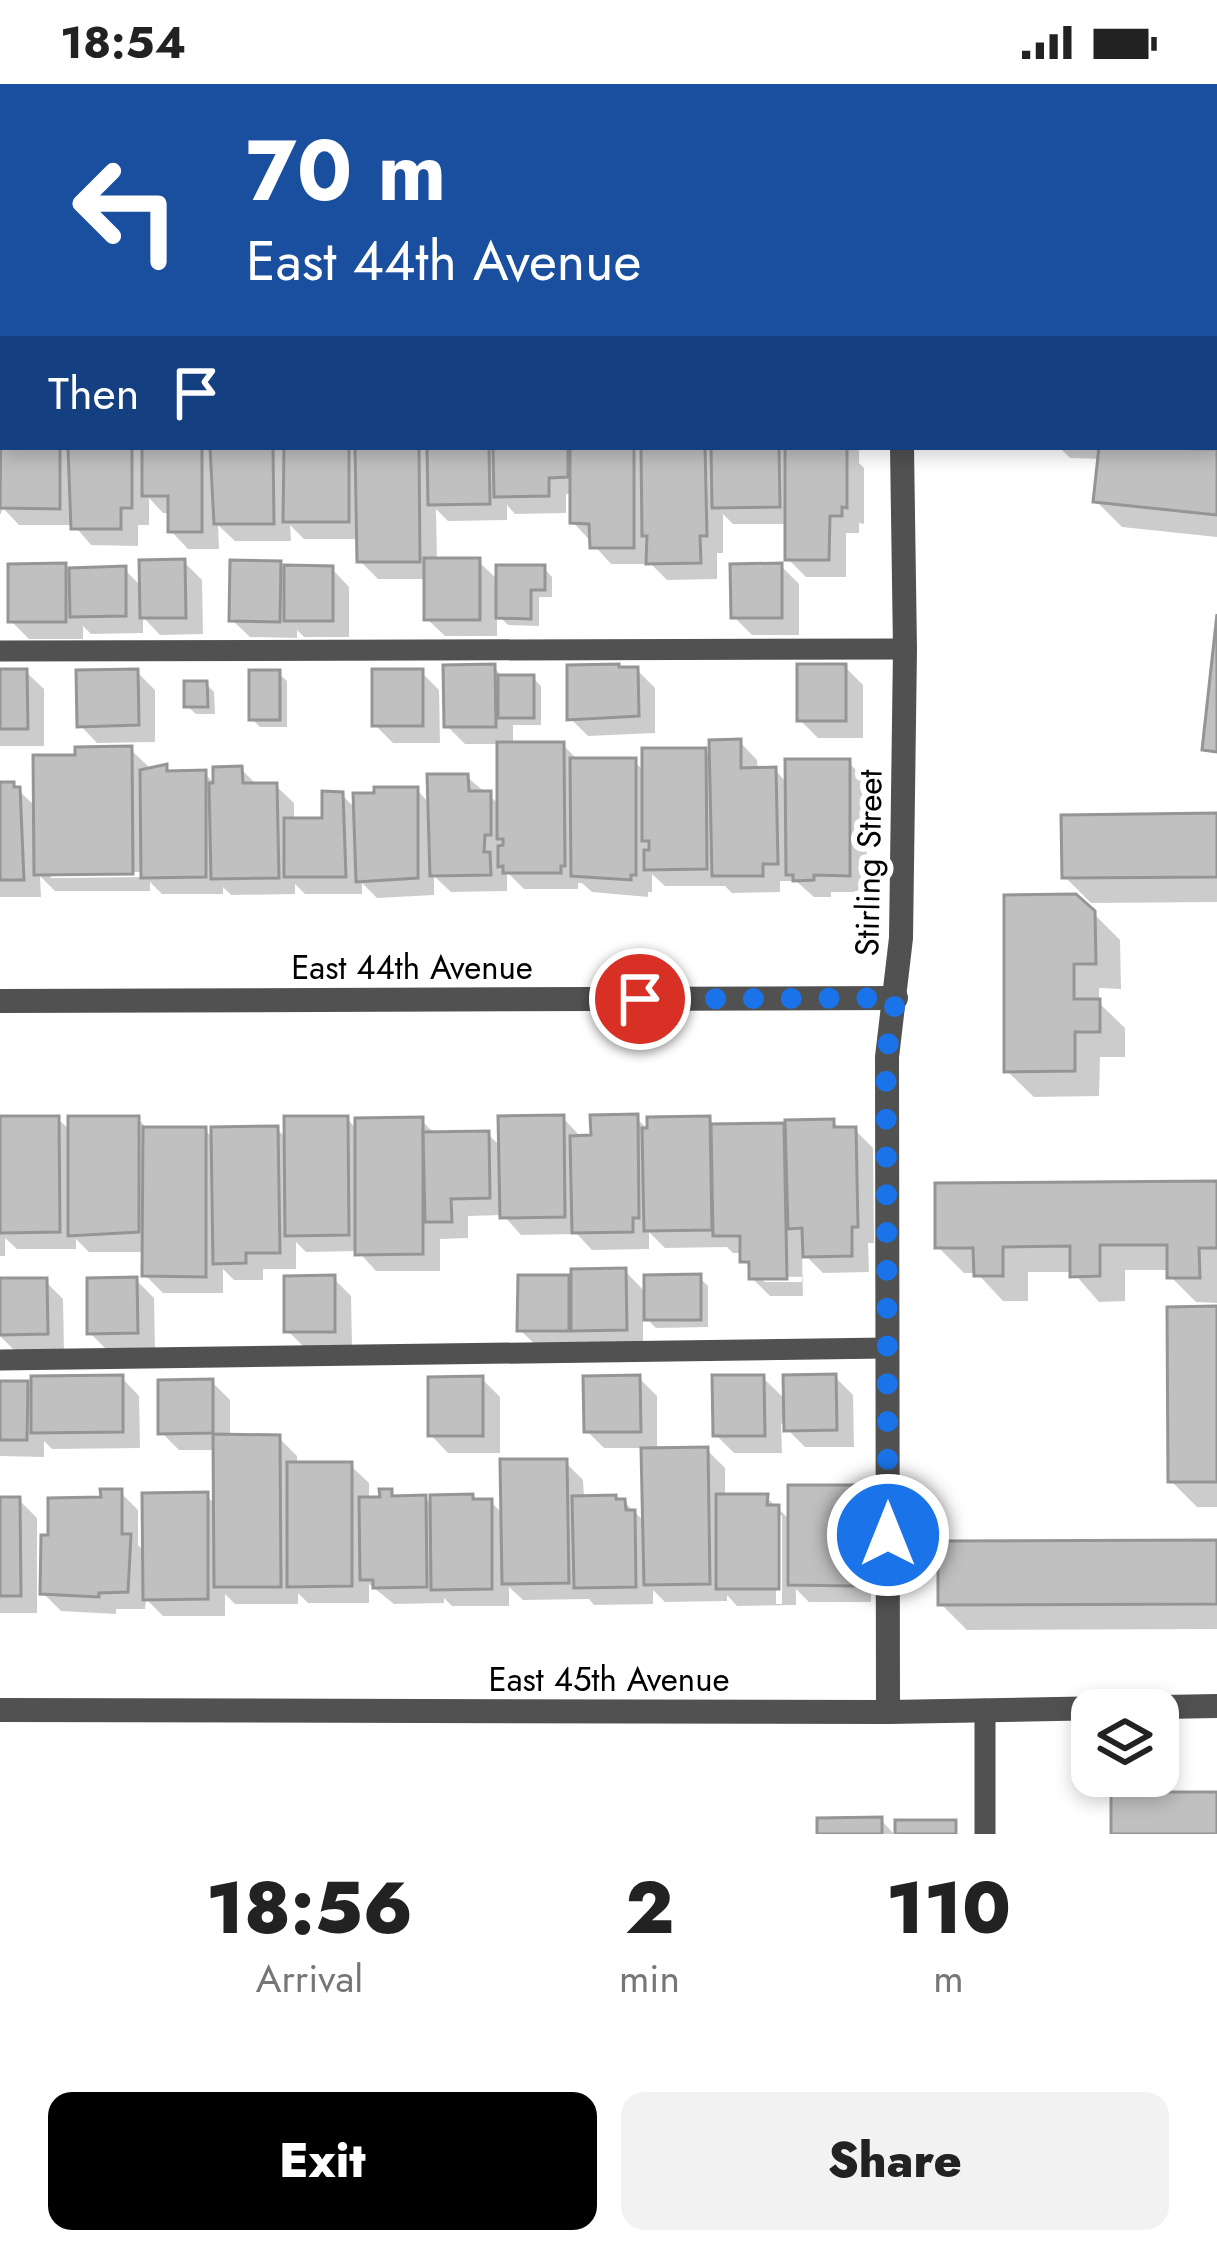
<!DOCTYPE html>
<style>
:root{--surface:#fff;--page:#f2f2f2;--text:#222;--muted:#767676;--accent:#000}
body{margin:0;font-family:Jost,sans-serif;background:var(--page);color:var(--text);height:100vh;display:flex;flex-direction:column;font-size:45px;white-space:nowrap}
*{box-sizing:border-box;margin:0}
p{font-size:39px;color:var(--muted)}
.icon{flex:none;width:66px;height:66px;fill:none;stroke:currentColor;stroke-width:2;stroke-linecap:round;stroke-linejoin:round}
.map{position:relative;height:1750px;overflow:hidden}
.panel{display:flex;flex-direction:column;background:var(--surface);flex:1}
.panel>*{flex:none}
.hud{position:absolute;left:0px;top:0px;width:1218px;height:366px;box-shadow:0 6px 18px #0003;background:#1a4fa0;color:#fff;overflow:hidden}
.fabs{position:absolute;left:1071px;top:1605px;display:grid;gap:24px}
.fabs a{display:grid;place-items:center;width:108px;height:108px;border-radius:24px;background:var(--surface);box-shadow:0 6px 18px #0003;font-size:60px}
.pin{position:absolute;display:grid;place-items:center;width:102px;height:102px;color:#fff;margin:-51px;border:6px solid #fff;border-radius:50%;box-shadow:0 3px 12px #0007}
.me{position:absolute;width:132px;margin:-66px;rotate:0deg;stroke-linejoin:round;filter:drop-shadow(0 0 9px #0008)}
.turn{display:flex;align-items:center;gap:42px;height:252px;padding:0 48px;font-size:54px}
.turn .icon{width:156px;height:156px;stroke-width:2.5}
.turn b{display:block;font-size:84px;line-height:102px}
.then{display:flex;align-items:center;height:114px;padding:0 48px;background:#0003;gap:24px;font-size:45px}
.eta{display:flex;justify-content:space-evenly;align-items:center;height:204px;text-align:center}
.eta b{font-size:72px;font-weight:800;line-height:84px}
.primary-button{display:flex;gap:24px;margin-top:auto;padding:24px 48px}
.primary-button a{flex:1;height:138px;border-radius:24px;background:var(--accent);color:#fff;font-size:48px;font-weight:800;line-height:138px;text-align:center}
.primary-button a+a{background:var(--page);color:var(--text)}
.status{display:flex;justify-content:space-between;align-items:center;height:84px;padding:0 60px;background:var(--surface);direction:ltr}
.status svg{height:33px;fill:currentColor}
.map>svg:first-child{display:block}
.shadow{fill:#0003;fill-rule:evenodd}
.building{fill:#c0c0c0;stroke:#959595;stroke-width:3}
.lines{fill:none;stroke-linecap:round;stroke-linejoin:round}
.service{stroke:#515151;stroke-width:21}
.minor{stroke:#515151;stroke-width:24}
.route{stroke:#1a73e8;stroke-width:21;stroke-dasharray:0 37.8}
.labels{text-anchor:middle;stroke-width:12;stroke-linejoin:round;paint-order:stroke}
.street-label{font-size:33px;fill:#000;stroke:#fff}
</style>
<div class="status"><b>18:54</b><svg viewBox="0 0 49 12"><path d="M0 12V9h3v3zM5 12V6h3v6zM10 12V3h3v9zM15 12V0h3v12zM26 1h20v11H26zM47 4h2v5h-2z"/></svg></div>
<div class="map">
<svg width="1217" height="1750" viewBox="0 0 1217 1750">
<rect width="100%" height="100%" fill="#fff"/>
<!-- shadow -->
<g class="shadow">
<path d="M0,0L53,3H3V99Z"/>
<path d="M68,0H140L143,3H68Z"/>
<path d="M168,0H208L211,3H168Z"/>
<rect x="216" y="0" width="45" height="3"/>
<path d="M571,0H716L719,3H571Z"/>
<path d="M724,0H748L751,3H724Z"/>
<path d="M786,0H863L866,3H786Z"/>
<path d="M876,0H1217V64L1215,3Z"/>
<path d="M0,345L3,363H859V379L864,384V440L859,439V449H846V493H806L788,475V440H733L723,430V469H717V495L667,496L651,480H611L573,438V410H566V429L515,430L507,421V436L448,437L436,425L437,477H478L499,497L544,484L552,493V513H539V542L508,541L497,530V552H445L427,535V495H378L360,477V455H304L290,441L291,457H235L218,441L219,465H188L171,447V429H163L149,414V441H138V462L91,461L74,441H19L3,424L0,431Z"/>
<path d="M1059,363H1164L1217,368V453L1122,443L1096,417L1101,375L1070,374Z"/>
<path d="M184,478L202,496L203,550L160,551L143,533V549L91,550L83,542V555H29L11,537L65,482L69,487L124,485L142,503Z"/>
<path d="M280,480L284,484L332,485L349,503V553H304L297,546V554L250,553L232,536Z"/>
<path d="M781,482L799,500V551H752L734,533Z"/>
<path d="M845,583L863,601V654H818L800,636Z"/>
<path d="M494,584L504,594H533L541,602V641H513V661H563L579,677H634L645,688L705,667L712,674L740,658L757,676L758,687L775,686L788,700L848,678L866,696L867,808H831V813H814L796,797H780V808L732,809L725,802H665L652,790V808H648V813L592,808L582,799H578V805H524L507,788V807L451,808L434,792V811L377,814L362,799V810H305L295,800V810L231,811L223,803V810H162L150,798V807H55L40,792L41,813H0V701H13L37,724L78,674L131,666L149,683V688L166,683L172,690L204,689L216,701L241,685L258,702H276L294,719V737H325L342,711L357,726L417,706L431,721L467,693L500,721V660H465L447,642ZM51,788H148V793L51,794Z"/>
<path d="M637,586L655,604V649L588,652L570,634Z"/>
<path d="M0,588H26L44,605V662H0Z"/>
<path d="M137,588L155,606V658L97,659L80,641Z"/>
<path d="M421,588L439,606L440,659H393L375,641Z"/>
<path d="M278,589L287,597V643H260L252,635Z"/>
<path d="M206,600L214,608L215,630H196L187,622Z"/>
<path d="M1217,732V818L1091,819L1065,793Z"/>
<path d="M1093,829L1120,856L1121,905L1099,904V919L1125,944V973H1100L1099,1012L1034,1013L1007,987Z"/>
<path d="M346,1034L358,1046L421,1036L436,1051L488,1050L502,1064L563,1034L580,1052L594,1054L636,1034L650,1047L709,1035L716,1042L833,1038L841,1046H855L873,1064L874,1159H868L869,1188L823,1189L802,1168L803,1212H770L752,1194L743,1169H733L727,1163L665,1164L649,1148V1165L592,1166L577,1150L521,1151L503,1131L468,1132V1154L440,1155V1187H376L358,1167L306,1168L296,1158V1185H263V1196H234L223,1185V1209H163L145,1191V1168H89L76,1155V1165H17L5,1154V1172H0V1035H58L71,1047L138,1035L149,1046H205L214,1055L277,1045L288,1056ZM758,1192L802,1193V1198H765Z"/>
<path d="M1217,1100V1219L1196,1218L1170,1192V1186H1125V1217L1099,1218L1073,1188H1028V1217H1003L977,1189H964L938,1163Z"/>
<path d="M625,1187L647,1210L699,1193L708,1202V1243L656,1244L643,1231V1263L592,1264L585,1257V1263H538L520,1246L521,1194H574Z"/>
<path d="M333,1194L351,1212L352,1264H305L287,1246Z"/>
<path d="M136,1196L154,1214L155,1266L108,1267L90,1249Z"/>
<path d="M0,1197H45L63,1215L64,1267L16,1268L0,1252Z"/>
<path d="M1217,1225V1423H1197L1171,1397Z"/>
<path d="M835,1293L853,1311L854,1363H805L781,1339L782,1369H734L716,1351L763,1294L787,1317Z"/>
<path d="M122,1294L139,1312L140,1364L52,1365L44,1357V1373L0,1372V1300H27L34,1308Z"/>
<path d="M639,1294L657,1312V1367L707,1366L725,1384V1413H766L791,1437L853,1404L871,1422V1518H809L796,1505V1521L737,1522L727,1511V1517L665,1518L653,1506V1520L594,1521L589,1515L523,1516L509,1503V1522H452L444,1514V1519L394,1520L369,1500V1519H308L298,1509V1520H235L225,1510V1532H163L146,1515L145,1525H116V1530L61,1527L43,1509L51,1454L120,1408L138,1426V1461L145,1468L206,1411L217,1422L216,1366H179L161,1348L212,1298L230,1316V1353L279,1354L297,1372V1381L351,1382L369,1399V1416H383L391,1408L397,1415L425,1414L433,1423L472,1413L476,1418H491L504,1431L565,1378L583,1396L584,1414L624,1418L646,1439L644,1364H604L587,1347ZM776,1426L782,1432V1520H776Z"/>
<path d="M482,1295L500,1313V1369H448L431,1351Z"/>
<path d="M0,1416H19L37,1434V1529H0Z"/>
<path d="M1217,1459V1545L967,1546L941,1520Z"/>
<path d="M881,1736L894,1750H820Z"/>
</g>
<!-- building -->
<g class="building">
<path d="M0,0H50L3,3V86Z"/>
<path d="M873,0H1217V38L1215,3Z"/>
<path d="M1,334L3,363H60V425L0,424Z"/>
<path d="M68,363H132V424H121V445H71Z"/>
<path d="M142,363H202V448H168V412H142Z"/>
<path d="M210,363H273L274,440H214Z"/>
<path d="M284,363H349V438H283Z"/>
<path d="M355,363H419L420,478H357Z"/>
<path d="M427,363H489L490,420L428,421Z"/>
<path d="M493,363H568V393L549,394V412L494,413Z"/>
<path d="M570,363H634V464H590L589,440L570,439Z"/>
<path d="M641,363H705L707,452H700L701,479L646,480L647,452H642Z"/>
<path d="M711,363H779L780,423L712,424Z"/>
<path d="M785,363H847V424L842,423V432H830L829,476H785Z"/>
<path d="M1099,363L1217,365V431L1093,418Z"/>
<rect x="424" y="474" width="56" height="62"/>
<path d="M185,475L186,534H140L139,476Z"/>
<path d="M230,476L281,477L280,538L229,537Z"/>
<path d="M66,479V538H8V480Z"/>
<path d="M782,479V534H731L730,480Z"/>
<path d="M284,481L333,482V537H284Z"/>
<path d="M496,481H545V506H531V535L496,534Z"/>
<path d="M126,482V532L70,533L69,484Z"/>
<path d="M1217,530V668L1202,666Z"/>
<path d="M495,580L496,643H444L443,581Z"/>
<path d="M619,580V583H638L639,632L567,636V581Z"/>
<rect x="797" y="580" width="49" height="57"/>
<path d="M0,585H27L28,645H0Z"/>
<path d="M138,585L139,641L77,643L76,586Z"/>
<rect x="372" y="585" width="51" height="57"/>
<rect x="249" y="586" width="31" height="50"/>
<rect x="498" y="591" width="36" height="43"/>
<path d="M184,597H207L208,623H184Z"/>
<path d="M741,655V684L776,683L778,780H763V792H712L709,656Z"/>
<path d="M497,658H564L565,782H561V789H503V782L498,783V762L503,761V755H497Z"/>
<path d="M132,662L133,790L34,791L33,671H75V663Z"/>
<path d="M642,664H706L707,785L644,786V766H649V757H642Z"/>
<path d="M570,674H636V791H631V796L571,792Z"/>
<path d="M785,675H850V792L814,791V796L793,797V791H786Z"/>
<path d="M167,680V687L206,686V793L141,794L140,686Z"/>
<path d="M242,682L243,699H277L279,794L211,795L209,699H213V683Z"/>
<path d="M427,690H468L469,707H491V751H485L484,768H490L491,791L430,792Z"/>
<path d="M0,698H14V703H20L24,796H0Z"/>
<path d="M374,703H418V794L356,798L353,709H374Z"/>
<path d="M322,707L343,708L346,793H284V734H322Z"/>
<path d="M1217,729V793L1062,794L1061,731Z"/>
<path d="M1076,810L1095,827L1096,880H1074V915H1100V948H1075V987L1004,988V811Z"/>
<path d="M638,1030L639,1134H633V1148L572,1149L570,1052L591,1051L590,1031Z"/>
<path d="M564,1031L565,1133L500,1134L498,1032Z"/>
<path d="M0,1032H59L60,1148L0,1149Z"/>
<path d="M68,1032H139V1148L68,1152Z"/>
<path d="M284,1032H348L349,1151L285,1152Z"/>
<path d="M710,1032L712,1146L644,1147L642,1044H647V1033Z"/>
<path d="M423,1033V1170L355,1171V1034Z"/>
<path d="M834,1035V1043H856L858,1143H852V1172L803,1173L802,1144L788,1145L785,1036Z"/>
<path d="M784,1039L787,1195H749V1178H740V1152H713L711,1040Z"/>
<path d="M278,1042L280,1169H246V1179L213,1180L211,1043Z"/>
<path d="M143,1043H206V1193L142,1192Z"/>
<path d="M489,1047L490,1114L451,1115L452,1138H425L423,1048Z"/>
<path d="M1217,1097V1164H1199L1200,1194H1167V1161H1100V1192L1070,1193V1162L1003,1163V1192H974L973,1164H935V1099Z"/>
<path d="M626,1184L627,1246L571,1247V1185Z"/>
<path d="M701,1190V1236H644V1191Z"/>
<path d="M335,1191V1248H284V1192Z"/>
<path d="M518,1191H569V1247H517Z"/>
<path d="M137,1193L138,1249L87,1250V1194Z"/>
<path d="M0,1194H47L48,1250L0,1251Z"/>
<path d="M1217,1222V1398H1168L1167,1223Z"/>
<path d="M836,1290L837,1346L784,1347L783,1291Z"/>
<path d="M123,1291V1348L31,1349V1292Z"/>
<path d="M640,1291L641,1348H584L583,1292Z"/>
<path d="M712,1291H764L765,1352H713Z"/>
<path d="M483,1292V1352H428V1293Z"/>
<path d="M213,1295V1349L158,1350V1296Z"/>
<path d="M0,1297H28L27,1356H0Z"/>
<path d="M213,1350L280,1351L281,1503H214Z"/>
<path d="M708,1363L710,1500L644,1501L641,1364Z"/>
<path d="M500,1375H567L569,1499L502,1500Z"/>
<path d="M287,1378H352V1502L287,1503Z"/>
<path d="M788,1401H854V1502L788,1501Z"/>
<path d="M100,1405H122V1450H131L128,1508L99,1509V1513L40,1510L41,1451H48V1414L101,1413Z"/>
<path d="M379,1405H392V1412L426,1411L427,1503L373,1504V1496H360L359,1413H380Z"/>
<path d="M208,1408V1515L143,1516L142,1409Z"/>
<path d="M473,1410V1415H492V1505L431,1506L430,1411Z"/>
<path d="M716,1410H768L767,1421H779V1505H716Z"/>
<path d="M616,1411V1415H625L626,1426H635L636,1503L574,1504L572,1412Z"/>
<path d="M0,1413H20L21,1512H0Z"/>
<path d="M1217,1456V1520L938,1521V1457Z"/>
<rect x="1111" y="1708" width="106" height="42"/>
<path d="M882,1733V1750H817V1734Z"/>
<rect x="895" y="1736" width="61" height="14"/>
</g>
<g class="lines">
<!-- service -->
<g class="service">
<path d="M0,567L905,565"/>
<path d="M0,1276L887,1264"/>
<path d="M985,1750V1625"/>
</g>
<!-- minor -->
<g class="minor">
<path d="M0,210H3"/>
<path d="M0,917L896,914"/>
<path d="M0,1626L888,1628L1217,1622"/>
<path d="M888,1628L887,973L901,854L905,565L902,363"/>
</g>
</g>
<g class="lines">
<!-- route -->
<path class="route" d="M640,915L896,914L886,973L888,1451"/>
</g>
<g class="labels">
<!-- street labels -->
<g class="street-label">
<text transform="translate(868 779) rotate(-89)" y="12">Stirling Street</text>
<text x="412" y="895">East 44th Avenue</text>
<text x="609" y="1607">East 45th Avenue</text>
</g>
</g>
</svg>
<div class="fabs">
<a><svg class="icon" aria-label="layers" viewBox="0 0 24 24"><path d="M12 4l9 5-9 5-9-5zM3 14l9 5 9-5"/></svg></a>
</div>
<div class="pin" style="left:640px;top:915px;background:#d93025"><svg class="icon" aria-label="arrive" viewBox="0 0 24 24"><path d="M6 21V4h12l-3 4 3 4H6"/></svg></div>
<svg class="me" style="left:888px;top:1451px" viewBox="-20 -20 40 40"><circle r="17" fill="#1a73e8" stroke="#fff" stroke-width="3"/><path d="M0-11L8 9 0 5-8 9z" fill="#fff"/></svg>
<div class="hud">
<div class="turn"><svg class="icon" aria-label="left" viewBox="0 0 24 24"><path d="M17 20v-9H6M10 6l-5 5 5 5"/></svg><div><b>70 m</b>East 44th Avenue</div></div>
<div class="then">Then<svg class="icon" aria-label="arrive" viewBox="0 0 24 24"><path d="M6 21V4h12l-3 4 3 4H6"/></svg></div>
</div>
</div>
<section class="panel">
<div class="eta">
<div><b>18:56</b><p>Arrival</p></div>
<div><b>2</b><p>min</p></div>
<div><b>110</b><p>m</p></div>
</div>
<div class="primary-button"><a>Exit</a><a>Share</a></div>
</section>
